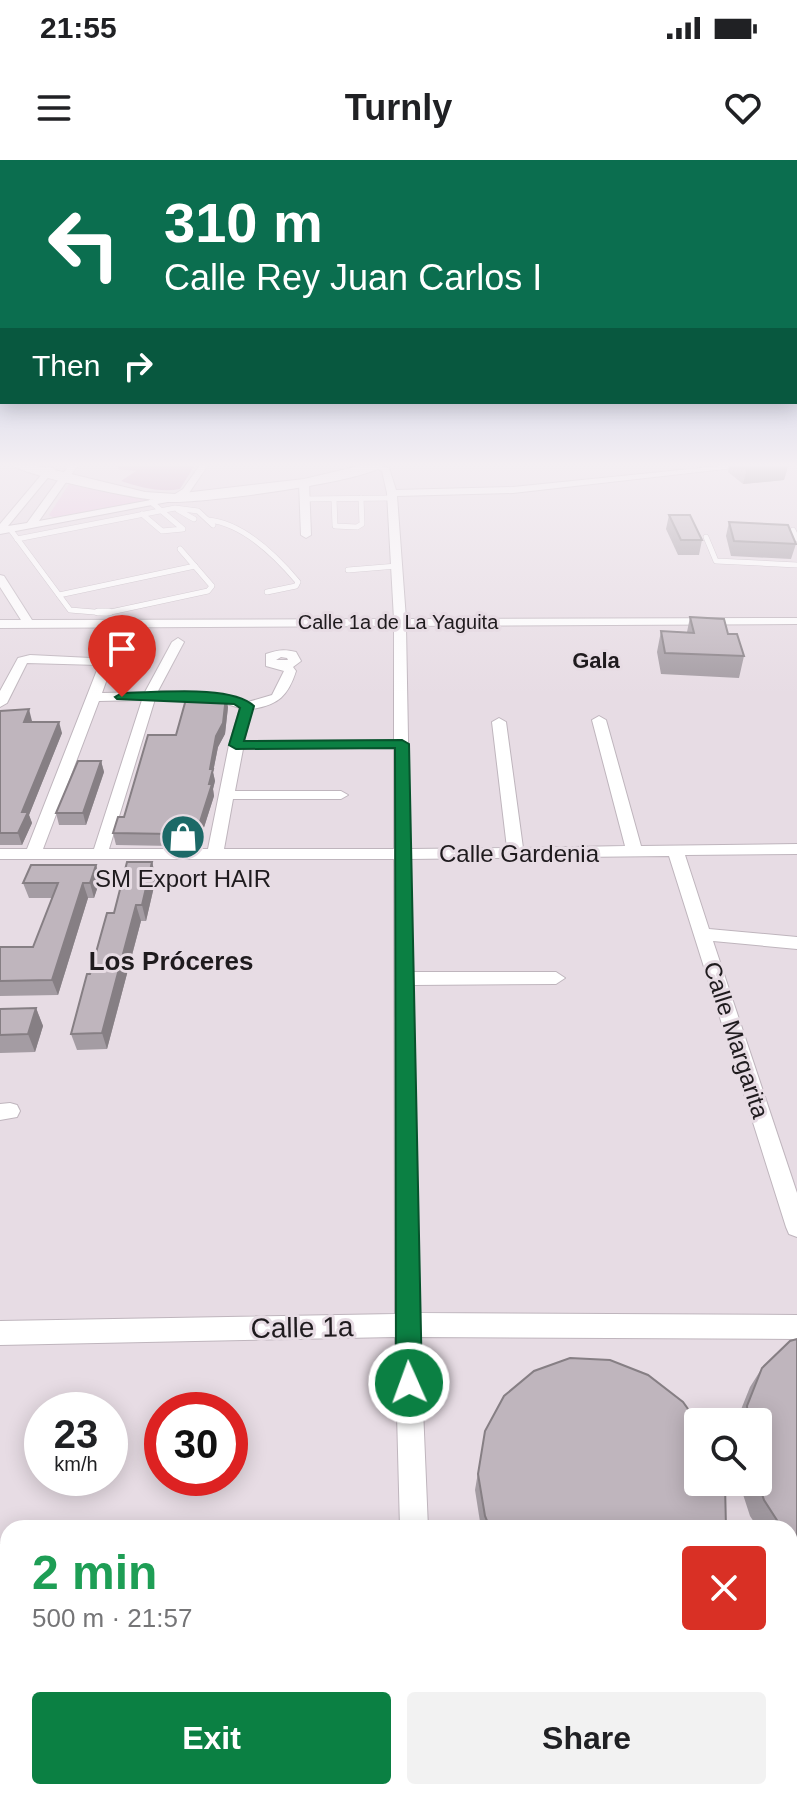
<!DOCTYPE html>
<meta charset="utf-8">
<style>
:root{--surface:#fff;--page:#f2f2f2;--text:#202124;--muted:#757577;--accent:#0b8043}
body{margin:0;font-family:Arial,sans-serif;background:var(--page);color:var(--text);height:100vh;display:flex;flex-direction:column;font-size:30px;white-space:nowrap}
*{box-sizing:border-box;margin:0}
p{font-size:26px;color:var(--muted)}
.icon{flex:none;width:44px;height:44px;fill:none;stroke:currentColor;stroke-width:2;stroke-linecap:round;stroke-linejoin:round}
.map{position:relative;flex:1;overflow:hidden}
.side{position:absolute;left:0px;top:1360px;width:798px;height:280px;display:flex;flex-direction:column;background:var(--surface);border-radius:24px 24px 0 0;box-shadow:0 4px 20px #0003}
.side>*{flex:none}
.top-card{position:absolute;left:0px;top:0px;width:798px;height:244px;box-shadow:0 4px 20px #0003;background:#0b6e4f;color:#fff;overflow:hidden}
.buttons{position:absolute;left:684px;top:1248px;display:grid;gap:16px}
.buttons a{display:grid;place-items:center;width:88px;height:88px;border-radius:8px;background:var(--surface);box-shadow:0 4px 20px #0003;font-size:40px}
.speed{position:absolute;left:24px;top:1232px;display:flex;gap:16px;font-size:40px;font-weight:700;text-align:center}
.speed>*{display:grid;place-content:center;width:104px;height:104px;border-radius:50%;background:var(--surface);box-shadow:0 4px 20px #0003;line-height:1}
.speed small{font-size:20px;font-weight:400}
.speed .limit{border:12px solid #d22;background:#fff;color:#111}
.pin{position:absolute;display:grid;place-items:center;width:68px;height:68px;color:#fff;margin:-82px -34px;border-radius:50% 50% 50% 0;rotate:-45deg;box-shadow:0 0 8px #0007}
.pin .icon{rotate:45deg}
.me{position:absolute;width:88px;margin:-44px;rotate:358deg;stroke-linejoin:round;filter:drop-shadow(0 0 6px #0008)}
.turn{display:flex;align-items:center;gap:28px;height:168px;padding:0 32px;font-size:36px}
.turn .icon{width:104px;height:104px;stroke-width:2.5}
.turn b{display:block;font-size:56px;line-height:68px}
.then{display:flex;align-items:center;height:76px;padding:0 32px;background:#0003;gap:16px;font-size:30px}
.round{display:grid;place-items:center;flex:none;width:84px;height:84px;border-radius:8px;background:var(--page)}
.overview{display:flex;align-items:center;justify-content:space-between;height:136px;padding:0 32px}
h1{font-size:48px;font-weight:800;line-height:60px;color:#1e9e55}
.action{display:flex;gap:16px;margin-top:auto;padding:16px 32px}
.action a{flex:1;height:92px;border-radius:8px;background:var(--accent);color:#fff;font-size:32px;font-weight:800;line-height:92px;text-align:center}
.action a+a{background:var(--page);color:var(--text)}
.status{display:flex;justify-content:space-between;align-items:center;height:56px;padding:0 40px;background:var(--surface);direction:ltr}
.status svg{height:22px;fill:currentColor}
header{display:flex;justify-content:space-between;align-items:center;height:104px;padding:0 32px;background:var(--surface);font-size:36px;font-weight:800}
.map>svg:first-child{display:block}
.green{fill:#e9c3e0}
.forest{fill:#c99ebf}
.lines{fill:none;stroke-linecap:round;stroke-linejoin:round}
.lane-far2-casing{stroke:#bfb5bd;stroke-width:6}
.lane-far1-casing{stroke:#bfb5bd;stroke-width:8}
.lane-casing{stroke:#bfb5bd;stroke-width:16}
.street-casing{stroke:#bfb5bd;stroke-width:2}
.secondary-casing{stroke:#bfb5bd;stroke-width:2}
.lane-far2{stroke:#fff;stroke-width:5}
.lane-far1{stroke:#fff;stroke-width:7}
.lane{stroke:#fff;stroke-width:14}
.street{fill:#fff;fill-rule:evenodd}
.secondary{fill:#fff;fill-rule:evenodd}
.wall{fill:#a49ca3}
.shaded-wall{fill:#867f84}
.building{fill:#bfb5bd;stroke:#867f84;stroke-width:2}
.route{fill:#0b8043;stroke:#07532c;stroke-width:2}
.labels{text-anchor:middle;stroke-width:6;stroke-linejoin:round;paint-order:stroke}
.far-street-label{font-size:20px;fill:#1f1b1e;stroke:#e7dce4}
.far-neighbourhood-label{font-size:22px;font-weight:bold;fill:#1f1b1e;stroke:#e7dce4}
.street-label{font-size:24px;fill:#1f1b1e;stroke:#e7dce4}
.poi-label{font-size:24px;fill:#1f1b1e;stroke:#e7dce4}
.neighbourhood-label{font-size:26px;font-weight:bold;fill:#1f1b1e;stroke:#e7dce4}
.near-street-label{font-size:28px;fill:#1f1b1e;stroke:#e7dce4}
</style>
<div class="status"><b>21:55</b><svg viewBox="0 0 49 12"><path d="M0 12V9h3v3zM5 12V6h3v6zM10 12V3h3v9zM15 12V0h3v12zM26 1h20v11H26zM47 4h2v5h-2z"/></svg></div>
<header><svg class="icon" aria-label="menu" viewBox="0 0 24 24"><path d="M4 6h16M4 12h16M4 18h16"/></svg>Turnly<svg class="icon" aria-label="heart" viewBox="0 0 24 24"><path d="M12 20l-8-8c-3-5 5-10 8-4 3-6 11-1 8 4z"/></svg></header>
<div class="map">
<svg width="797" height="1640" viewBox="0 0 797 1640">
<rect width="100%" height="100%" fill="#e7dce4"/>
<!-- green -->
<path class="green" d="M71,321L148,337L147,340L54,358L49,355Z"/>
<!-- forest -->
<path class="forest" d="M118,305H195L180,329C160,333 140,327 121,321L136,311L118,309Z"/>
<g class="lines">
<!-- lane-far2 casing -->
<g class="lane-far2-casing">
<g id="lane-far2">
<path d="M305,339L393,338"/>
<path d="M334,339L335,366L357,367L362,364L361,338"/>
<path d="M178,350L194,359"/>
<path d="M142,354L162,371L183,369L151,342"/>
<path d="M208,360C243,363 277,397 298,422L296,426L267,432"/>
<path d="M10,369L70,450L106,453L208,431L212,426L180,389"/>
<path d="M793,370L797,379"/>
<path d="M706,377L716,401L797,405"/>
<path d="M17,379L175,348L198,351L213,365"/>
<path d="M348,410L397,406"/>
<path d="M59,435L195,406"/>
</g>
</g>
<!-- lane-far1 casing -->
<g class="lane-far1-casing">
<path id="lane-far1" d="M98,452H109"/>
</g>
<!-- lane casing -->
<g class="lane-casing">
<path id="lane" d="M790,1543L797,1545"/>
</g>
<!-- street casing -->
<g class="street-casing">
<g id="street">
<path d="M69,305H78L39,361L172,336L183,329L200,305H208L189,333L178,340L0,374V364L48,307L55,309L8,366L27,363Z"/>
<path d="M371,305L389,308L396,330L513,327L730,305H760L513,333L397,336L406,459L797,458V464L406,466L410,689L507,688L492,562L499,558L506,562L523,688L625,686L592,560L599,556L606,560L641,686L797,684V694L685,695L709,769L797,777V789L713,781L797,1033V1077L789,1074L786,1067L669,696L410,699L412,812H556L565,818L556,824L413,825L419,1153L797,1155V1179L420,1177L428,1368H400L395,1177L0,1185V1161L395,1154L394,699H0V689H27L99,505L27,503L7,543L0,547V531L18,498L30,495L111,499L113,502L102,533L145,532L172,482L178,478L184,482L158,531L217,534L248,542L272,535L284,511L266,506V494C277,490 284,489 296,492L301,501L293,507L296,511C288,536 278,545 252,549L244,581L394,580V466L0,468V460H21L0,427V415L4,416L32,460L394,459L387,333L382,311ZM281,497L287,498L288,500H276ZM155,539L217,541L240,548L229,585L208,689H109ZM142,540L94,689H43L99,541ZM394,588V689H224L233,639H341L348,635L341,631H235L243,589Z"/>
<path d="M304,320L309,323L311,375L306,378L301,375L299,323Z"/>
<path d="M10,943L17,945L20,951L17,957L0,960V944Z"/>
<path d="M406,1632H438V1638L407,1640Z"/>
</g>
</g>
<!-- secondary casing -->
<g class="secondary-casing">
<path id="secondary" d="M12,305H34L145,332L175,334L304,319L363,305H385C361,323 209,342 173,342C150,342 28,317 12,305Z"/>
</g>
<!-- lane-far2 -->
<use href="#lane-far2" class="lane-far2"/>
<!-- lane-far1 -->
<use href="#lane-far1" class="lane-far1"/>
<!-- lane -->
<use href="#lane" class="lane"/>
<!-- street -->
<use href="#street" class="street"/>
<!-- secondary -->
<use href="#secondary" class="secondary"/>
</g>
<!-- wall -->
<g class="wall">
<path d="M729,305H787L788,306L784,320L743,324L728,312Z"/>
<path d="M669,355L702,380L699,395H678L666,369Z"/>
<path d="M729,362L796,384L791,399L731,396L726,376Z"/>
<path d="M690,457L728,474L744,496L739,518L661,514L657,492L661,471L687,472Z"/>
<path d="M228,547L225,574L218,587L213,612L215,621L213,629L214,636L199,683H173V686L116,685L113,673L124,657Z"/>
<path d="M0,551L32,561V562L62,573L29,655L32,663L22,685H0Z"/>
<path d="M101,601L104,612L86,665H59L56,653Z"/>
<path d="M152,702L156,718L146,761H141L107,889L77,890L71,874L90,814Z"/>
<path d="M96,705L100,720L94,738H88L58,835L0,836V787H33L52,738H29L23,723Z"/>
<path d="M36,848L43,866L35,892L0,893V849Z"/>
<path d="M797,1179V1418L790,1411V1368H758L750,1356L739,1322H758V1262H736L750,1227L762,1208Z"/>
<path d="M485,1271L726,1368H481L475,1330Z"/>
<path d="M0,1384H8V1471L0,1504Z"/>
<path d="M508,1632H788L793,1640H505Z"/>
</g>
<!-- shaded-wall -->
<g class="shaded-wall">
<path d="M788,306L784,320L743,324L747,309Z"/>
<path d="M226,536L228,547L225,574L218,587L213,612L215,621L213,629L214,636L199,683L197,671L216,576Z"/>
<path d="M29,549L32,561L28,573L24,562Z"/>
<path d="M59,562L62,573L29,655L32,663L22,685L18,673L22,652Z"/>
<path d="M101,601L104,612L86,665L83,653Z"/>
<path d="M152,702L156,718L146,761L142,745Z"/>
<path d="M96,705L100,720L94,738L90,723Z"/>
<path d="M83,723L88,738L58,835L52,820Z"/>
<path d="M136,745L141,761L107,889L102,873Z"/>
<path d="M36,848L43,866L35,892L28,874Z"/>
<path d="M0,1443L8,1450V1471L0,1504Z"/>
</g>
<!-- building -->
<g class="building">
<path d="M741,305H787L788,306L747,309Z"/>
<path d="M669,355H690L702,380H681Z"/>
<path d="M729,362L788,365L796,384L734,381Z"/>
<path d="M690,457L724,459L728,474H737L744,496L665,493L661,471L694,473Z"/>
<path d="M188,532L226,536L223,563L216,576L210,609H213L209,624H212L197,671L171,672L170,674L113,673L118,657H124L148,575H176Z"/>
<path d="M29,549L24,562H59L22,652H28L18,673H0V551Z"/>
<path d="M78,601H101L83,653H56Z"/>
<path d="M127,702H152L142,745H136L102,873L71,874L87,814H90L107,753H114Z"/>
<path d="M31,705H96L90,723H83L52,820L0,821V787H33L58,723H23Z"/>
<path d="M36,848L28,874L0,875V849Z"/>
<path d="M797,1179V1389L790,1381V1368H782L764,1340L758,1322V1262H748L747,1246L762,1208L790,1181Z"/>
<path d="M570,1198L610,1200L648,1215L683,1242L698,1263V1322H725V1324L726,1368H490L485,1356L478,1314L485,1271L504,1236L534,1211Z"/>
<path d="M0,1384H8V1441L0,1440Z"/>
<path d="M0,1571H8V1632H349V1640H0Z"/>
<path d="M510,1632H788L793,1640H509Z"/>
</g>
<!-- sky -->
<linearGradient id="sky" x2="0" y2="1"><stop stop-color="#97a7d4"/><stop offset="0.57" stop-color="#f4eff3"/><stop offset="1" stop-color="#f4eff3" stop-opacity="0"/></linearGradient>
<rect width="797" height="535" fill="url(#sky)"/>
<!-- route -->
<path class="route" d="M122,533C154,533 231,524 254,546L244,581L402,580L409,584L422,1223L418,1232L409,1235L400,1232L396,1223L395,588L236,589L229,585L240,548L234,544L117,539L115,537Z"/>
<!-- icons -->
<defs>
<g id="shop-disc" transform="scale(2.3)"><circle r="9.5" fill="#1c6967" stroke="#e7dce4"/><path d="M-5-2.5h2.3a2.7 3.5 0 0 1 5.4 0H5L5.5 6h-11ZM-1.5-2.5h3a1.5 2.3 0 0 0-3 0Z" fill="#fff"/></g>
</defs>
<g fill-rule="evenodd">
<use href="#shop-disc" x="183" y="677"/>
</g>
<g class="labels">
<!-- far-street labels -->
<g class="far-street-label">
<text x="398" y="469">Calle 1a de La Yaguita</text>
</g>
<!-- far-neighbourhood labels -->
<g class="far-neighbourhood-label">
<text x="596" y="508">Gala</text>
</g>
<!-- street labels -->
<g class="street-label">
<text x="519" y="702">Calle Gardenia</text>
<text transform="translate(736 880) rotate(72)" y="8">Calle Margarita</text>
</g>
<!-- poi labels -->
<g class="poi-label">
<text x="183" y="727">SM Export HAIR</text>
</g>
<!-- neighbourhood labels -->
<g class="neighbourhood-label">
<text x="171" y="810">Los Próceres</text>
</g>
<!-- near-street labels -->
<g class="near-street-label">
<text transform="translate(302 1167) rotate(-1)" y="10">Calle 1a</text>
</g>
</g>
</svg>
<div class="buttons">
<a><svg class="icon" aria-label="search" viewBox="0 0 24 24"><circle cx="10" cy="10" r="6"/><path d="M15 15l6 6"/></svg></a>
</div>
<div class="speed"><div>23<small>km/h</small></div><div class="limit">30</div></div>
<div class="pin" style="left:122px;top:537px;background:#d93025"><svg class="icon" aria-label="arrive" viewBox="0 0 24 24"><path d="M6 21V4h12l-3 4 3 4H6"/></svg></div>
<svg class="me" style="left:409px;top:1223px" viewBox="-20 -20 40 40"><circle r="17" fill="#0b8043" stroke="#fff" stroke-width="3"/><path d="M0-11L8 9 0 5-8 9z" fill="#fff"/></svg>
<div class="top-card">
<div class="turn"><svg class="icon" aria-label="left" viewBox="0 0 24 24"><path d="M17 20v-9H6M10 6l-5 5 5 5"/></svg><div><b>310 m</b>Calle Rey Juan Carlos I</div></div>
<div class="then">Then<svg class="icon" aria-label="right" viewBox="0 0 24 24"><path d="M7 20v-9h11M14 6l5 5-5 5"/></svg></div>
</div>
<section class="side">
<div class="overview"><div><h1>2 min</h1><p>500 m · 21:57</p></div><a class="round" style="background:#d93025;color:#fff"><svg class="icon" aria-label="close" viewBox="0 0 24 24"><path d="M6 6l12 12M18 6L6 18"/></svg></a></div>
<div class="action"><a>Exit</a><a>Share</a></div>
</section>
</div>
